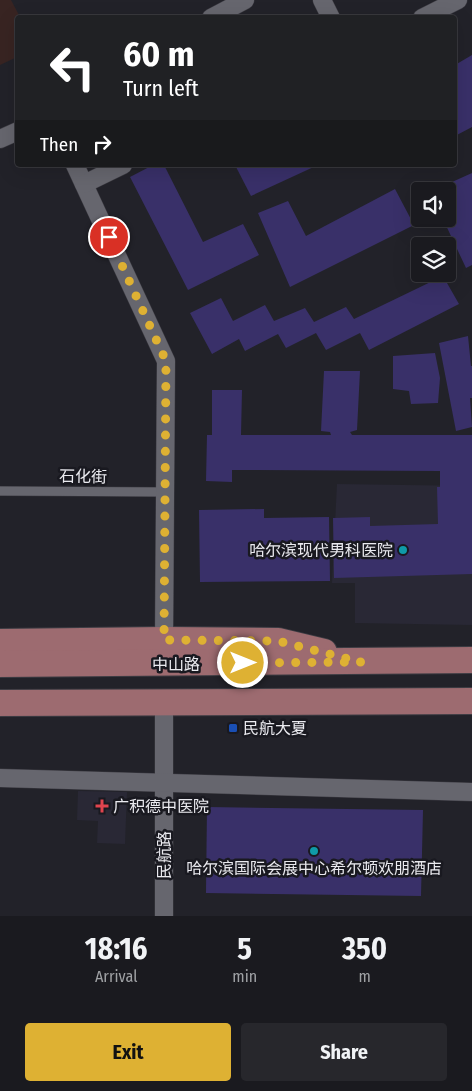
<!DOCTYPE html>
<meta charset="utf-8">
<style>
:root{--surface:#1a1a1f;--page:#27272c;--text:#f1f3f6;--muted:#9fa1a4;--line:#38383d;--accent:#deb133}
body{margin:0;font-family:"Fira Sans Condensed","Noto Sans SC",sans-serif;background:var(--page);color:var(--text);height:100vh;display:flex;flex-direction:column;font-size:19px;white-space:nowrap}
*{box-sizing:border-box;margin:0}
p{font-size:16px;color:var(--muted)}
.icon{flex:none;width:28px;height:28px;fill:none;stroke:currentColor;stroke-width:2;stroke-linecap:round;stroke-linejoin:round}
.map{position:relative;height:916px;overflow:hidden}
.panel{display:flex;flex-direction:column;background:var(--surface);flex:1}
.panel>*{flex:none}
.hud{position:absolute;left:15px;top:15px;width:442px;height:152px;border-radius:5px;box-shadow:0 5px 20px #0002,0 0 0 1px var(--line);background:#202124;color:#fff;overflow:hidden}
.controls{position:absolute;left:411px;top:182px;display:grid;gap:10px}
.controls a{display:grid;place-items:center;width:45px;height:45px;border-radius:5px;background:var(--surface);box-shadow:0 5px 20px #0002,0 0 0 1px var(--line);font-size:25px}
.pin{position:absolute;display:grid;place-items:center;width:42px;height:42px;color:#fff;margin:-21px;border:2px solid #fff;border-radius:50%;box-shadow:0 1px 5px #0007}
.me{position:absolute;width:55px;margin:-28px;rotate:90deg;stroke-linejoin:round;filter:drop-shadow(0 0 4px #0008)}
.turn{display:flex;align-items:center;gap:18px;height:105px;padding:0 25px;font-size:22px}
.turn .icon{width:65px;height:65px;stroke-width:2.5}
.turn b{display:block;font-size:35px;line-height:42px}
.then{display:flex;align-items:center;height:48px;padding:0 25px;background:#0003;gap:10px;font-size:19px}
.eta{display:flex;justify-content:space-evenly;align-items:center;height:85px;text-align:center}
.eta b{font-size:30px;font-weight:700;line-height:35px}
.action{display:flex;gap:10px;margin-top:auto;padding:10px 25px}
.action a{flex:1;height:58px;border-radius:5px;background:var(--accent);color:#111;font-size:20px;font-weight:700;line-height:58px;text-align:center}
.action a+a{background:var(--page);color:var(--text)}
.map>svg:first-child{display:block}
.built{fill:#292835}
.education{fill:#382422}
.building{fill:#393069}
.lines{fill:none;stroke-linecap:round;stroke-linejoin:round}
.service-casing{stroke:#3d3c43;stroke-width:10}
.minor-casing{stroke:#3d3c43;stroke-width:19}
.primary-casing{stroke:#3d3c43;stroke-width:28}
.service{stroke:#66666e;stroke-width:9}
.minor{stroke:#66666e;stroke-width:18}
.primary{stroke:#9d6b70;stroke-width:26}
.route{stroke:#deb133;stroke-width:9;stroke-dasharray:0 16.2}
.culture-dot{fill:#0f9aa8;stroke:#191920;stroke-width:2}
.transit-dot{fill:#1a4fb4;stroke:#191920;stroke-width:2}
.health-dot{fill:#e0444e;stroke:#191920;stroke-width:2}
.labels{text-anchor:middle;stroke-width:5;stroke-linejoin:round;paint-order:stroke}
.street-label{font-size:16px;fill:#eaeaef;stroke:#191920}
.poi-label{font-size:16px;fill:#eaeaef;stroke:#191920;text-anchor:start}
</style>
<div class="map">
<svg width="472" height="916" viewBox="0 0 472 916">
<rect width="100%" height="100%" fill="#222229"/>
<!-- built -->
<g class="built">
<path d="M337,484L472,486V625L355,623V583H332Z"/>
<path d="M78,791L127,792L125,844L97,843L98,821L77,820Z"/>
</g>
<!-- education -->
<path class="education" d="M0,0H11L20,17L18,18L17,57L0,65Z"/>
<!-- building -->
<g class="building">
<path d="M472,55V127L455,136V65Z"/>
<path d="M153,165H164L203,242L243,224L259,255L188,290L130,177Z"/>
<path d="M235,165H318L251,196Z"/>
<path d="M472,173V265L466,268L443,219H448V191H432Z"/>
<path d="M395,189L414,225L290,287L258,213L288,201L306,236Z"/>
<path d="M443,276L459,304L369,350L360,333L326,350L316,333L286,348L278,334L245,351L239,339L212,354L190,313L221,298L233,321L265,305L274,321L305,308L314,322L346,307L354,319Z"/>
<path d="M468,336L471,366H472V398H470L472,427L456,431L439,343Z"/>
<path d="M435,353L440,378L438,403L411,404L409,391L393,389V356Z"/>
<path d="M324,371H360L357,430L350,432L352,435H472V574L334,578L333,518L370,517V526L438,524L437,487H440V471L232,470V482L206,481L207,435H212V390H242L241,435H331L330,432L321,431Z"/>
<path d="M264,509V518L329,517L330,581L200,582L199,510Z"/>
<path d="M207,807L423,810L421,896L206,893Z"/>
</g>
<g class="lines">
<!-- service casing -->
<g class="service-casing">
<path id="service" d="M0,491L166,492"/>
</g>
<!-- minor casing -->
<g class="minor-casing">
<g id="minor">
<path d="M322,0L331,18"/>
<path d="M211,18L245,0"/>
<path d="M422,18L458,0"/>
<path d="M0,139L18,131"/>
<path d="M75,165L166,361L164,640"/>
<path d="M84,184L123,165"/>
<path d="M164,703V916"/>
<path d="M0,778L472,792"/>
</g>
</g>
<!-- primary casing -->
<g class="primary-casing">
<g id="primary">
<path d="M0,642L164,640L278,641L324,652"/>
<path d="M0,664L472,660"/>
<path d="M0,703L472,701"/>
</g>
</g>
<!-- service -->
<use href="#service" class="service"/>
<!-- minor -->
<use href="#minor" class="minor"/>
<!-- primary -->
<use href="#primary" class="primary"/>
</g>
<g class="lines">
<!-- route -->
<path class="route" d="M109,237L166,361L164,640L278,641L361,662L243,663"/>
</g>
<!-- markers -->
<g class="culture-dot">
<circle cx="403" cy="550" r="5"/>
<circle cx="314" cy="851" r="5"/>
</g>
<rect class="transit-dot" x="228" y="723" width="10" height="10" rx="2.5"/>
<path class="health-dot" d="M99.5 798.5h5v5h5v5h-5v5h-5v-5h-5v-5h5z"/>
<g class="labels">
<!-- street labels -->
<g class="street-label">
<text transform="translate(83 476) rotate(1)" y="6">石化街</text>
<text x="176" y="670">中山路</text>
<text transform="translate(164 855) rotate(-90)" y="6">民航路</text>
</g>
<!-- poi labels -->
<g class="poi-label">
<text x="393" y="556" text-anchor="end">哈尔滨现代男科医院</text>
<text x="243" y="734">民航大夏</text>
<text x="113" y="812">广积德中医院</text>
<text x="314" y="874" text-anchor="middle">哈尔滨国际会展中心希尔顿欢朋酒店</text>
</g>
</g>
</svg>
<div class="controls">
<a><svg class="icon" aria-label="sound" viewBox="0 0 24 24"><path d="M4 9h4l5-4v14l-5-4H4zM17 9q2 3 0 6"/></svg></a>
<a><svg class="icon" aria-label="layers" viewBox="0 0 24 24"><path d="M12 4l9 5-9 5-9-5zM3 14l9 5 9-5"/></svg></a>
</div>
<div class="pin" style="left:109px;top:237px;background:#d93025"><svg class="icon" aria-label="arrive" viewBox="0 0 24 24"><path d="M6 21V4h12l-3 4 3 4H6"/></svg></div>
<svg class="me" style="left:243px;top:663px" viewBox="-20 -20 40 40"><circle r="17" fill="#deb133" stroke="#fff" stroke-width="3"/><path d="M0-11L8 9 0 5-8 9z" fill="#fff"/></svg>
<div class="hud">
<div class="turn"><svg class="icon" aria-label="left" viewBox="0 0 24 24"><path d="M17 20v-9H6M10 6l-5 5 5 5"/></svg><div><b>60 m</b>Turn left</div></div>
<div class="then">Then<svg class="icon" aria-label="right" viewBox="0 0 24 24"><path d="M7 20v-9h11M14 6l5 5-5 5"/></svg></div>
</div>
</div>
<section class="panel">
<div class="eta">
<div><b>18:16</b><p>Arrival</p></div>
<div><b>5</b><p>min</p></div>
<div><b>350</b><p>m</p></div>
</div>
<div class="action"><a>Exit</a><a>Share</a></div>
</section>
